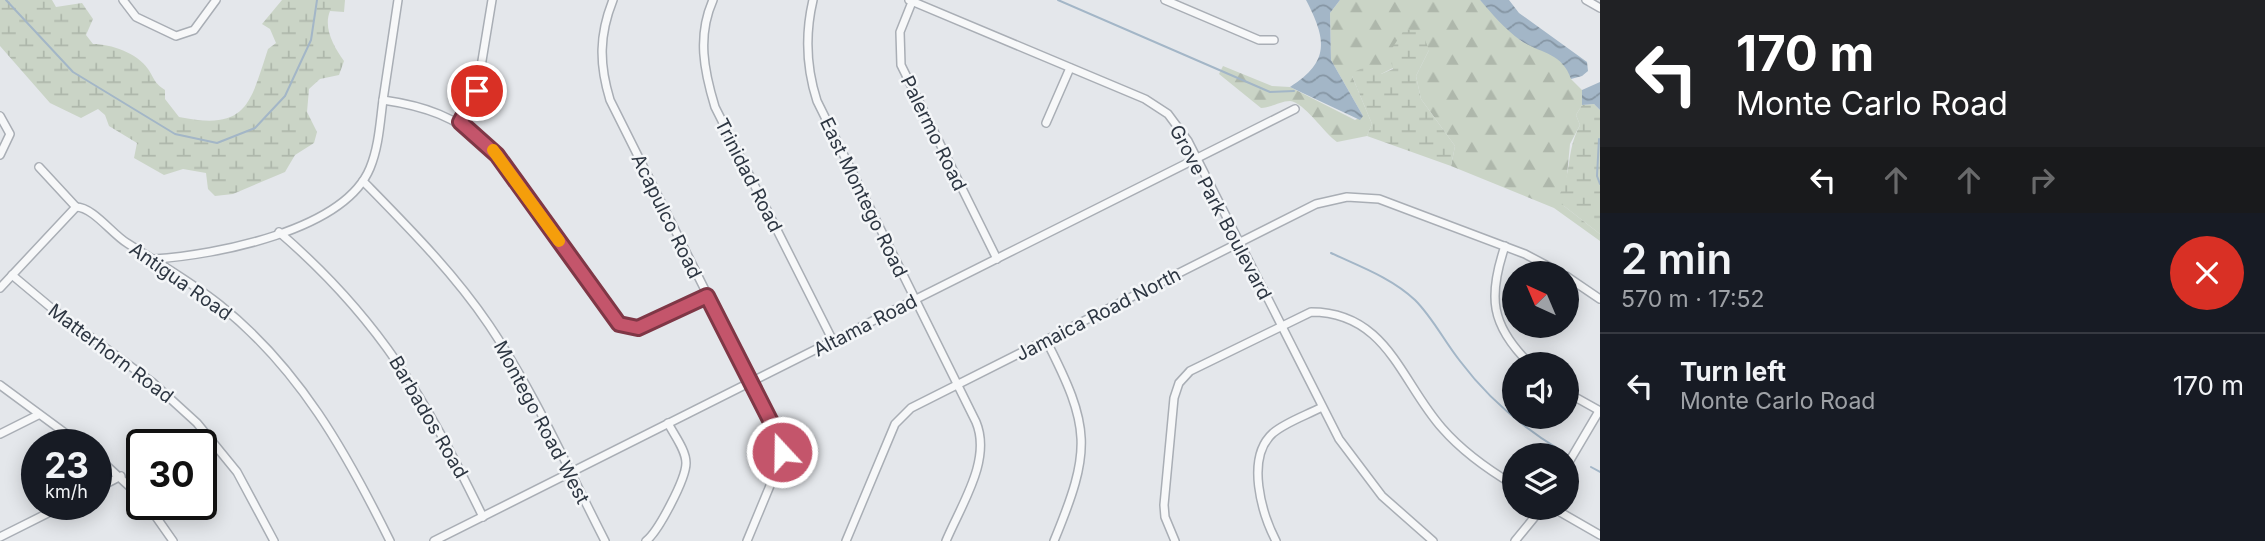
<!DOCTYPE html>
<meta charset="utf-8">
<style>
:root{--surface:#171b24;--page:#242831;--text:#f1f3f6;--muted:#9ea1a6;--line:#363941}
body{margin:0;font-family:Inter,sans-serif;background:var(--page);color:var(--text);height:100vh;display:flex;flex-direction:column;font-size:26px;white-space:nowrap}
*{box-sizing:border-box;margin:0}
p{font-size:23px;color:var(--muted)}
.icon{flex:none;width:38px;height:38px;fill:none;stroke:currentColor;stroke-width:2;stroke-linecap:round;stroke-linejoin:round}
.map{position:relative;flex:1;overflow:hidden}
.side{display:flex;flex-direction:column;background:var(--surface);width:665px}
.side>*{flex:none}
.guide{background:#202124;color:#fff;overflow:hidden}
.needle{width:46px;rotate:316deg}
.buttons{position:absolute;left:1502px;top:261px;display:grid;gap:14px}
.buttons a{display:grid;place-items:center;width:77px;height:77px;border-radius:50%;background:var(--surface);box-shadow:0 4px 18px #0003;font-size:35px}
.speed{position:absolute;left:21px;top:429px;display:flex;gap:14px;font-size:35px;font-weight:700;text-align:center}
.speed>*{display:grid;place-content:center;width:91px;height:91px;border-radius:50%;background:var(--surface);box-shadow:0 4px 18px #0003;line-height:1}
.speed small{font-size:18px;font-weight:400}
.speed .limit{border:4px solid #111;border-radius:10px;background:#fff;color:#111}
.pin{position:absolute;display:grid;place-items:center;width:60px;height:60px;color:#fff;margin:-30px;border:4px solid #fff;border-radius:50%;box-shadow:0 2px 7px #0007}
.me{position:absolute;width:77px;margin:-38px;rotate:339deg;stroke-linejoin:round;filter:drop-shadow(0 0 5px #0008)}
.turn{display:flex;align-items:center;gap:24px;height:147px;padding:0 21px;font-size:32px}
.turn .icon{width:91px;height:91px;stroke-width:2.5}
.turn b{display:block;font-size:49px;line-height:60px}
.lanes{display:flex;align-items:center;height:66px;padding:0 21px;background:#0003;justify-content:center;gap:35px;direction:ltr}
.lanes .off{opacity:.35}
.round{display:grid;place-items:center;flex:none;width:74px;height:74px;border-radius:37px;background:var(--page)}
.head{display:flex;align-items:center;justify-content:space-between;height:119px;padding:0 21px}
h1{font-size:42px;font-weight:600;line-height:52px}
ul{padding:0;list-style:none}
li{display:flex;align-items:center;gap:21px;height:105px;padding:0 21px;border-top:2px solid var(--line)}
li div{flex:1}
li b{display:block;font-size:26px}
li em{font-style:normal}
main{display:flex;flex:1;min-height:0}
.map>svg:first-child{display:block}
.forest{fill:url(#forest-firs)}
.wetland{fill:url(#wetland-marsh)}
.water{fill:url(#water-waves)}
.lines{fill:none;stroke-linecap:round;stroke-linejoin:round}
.stream{stroke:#a3b6c7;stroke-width:2}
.minor-casing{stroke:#a9aeb5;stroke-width:10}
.minor{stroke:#f7f8f9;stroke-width:7}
.route-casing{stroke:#7f3746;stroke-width:18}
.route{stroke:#c4556b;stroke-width:12}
.slow{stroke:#f59e0b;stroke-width:12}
.labels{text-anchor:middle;stroke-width:5;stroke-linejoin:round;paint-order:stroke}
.street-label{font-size:19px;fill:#2d3642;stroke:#f4f6f8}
</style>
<main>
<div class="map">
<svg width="1600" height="541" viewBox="0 0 1600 541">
<defs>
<pattern id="forest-firs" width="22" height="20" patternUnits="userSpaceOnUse" patternTransform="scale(1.75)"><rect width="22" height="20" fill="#cad4c6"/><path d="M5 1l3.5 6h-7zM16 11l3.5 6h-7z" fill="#aeb7ab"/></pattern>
<pattern id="wetland-marsh" width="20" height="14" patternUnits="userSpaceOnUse" patternTransform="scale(1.75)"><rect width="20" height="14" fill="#cad4c6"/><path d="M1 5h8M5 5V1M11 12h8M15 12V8" fill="none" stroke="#aeb7ab"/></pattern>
<pattern id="water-waves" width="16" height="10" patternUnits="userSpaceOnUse" patternTransform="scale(1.75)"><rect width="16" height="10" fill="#a3b6c7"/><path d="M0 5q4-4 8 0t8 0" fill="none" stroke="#8595a3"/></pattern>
</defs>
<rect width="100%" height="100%" fill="#e4e7eb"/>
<!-- forest -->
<path class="forest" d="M1340,0H1480L1521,41L1558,57L1567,66L1571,79L1582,90V105L1576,115L1580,125L1570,144L1564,206L1600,234V241L1554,208L1451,166L1455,146L1421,99L1416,76L1429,50L1381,74L1352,76L1372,124L1367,136L1337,142C1324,133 1304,102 1290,101C1280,101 1271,108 1261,108L1219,74L1223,66L1272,86L1290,87L1355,120L1363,116L1331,60L1330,13Z"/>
<!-- wetland -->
<g class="wetland">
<path d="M0,0H52L56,7L82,3L93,19L86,35L93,44C111,44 137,53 148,69C155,79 153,82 165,90V99L179,117C247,131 250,104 268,49L276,43L270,29L262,24L282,0H345L344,12L330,11C323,28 334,47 344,61L339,75L320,79L309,89L307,112L317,132L314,143L295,155L285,172L233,194L215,196L208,189L206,173L183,169L164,175L134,158L137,143L109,126L105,115L98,109L81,118L50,103L0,46Z"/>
<path d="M1404,30H1421L1429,50L1416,76L1421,99L1455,146L1451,166L1367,136L1372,124L1352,76L1356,71L1369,65L1381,74L1393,69L1389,53Z"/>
<path d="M1594,104L1600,110V234L1564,206L1558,197C1573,174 1565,153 1580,125L1576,115L1582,105Z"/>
</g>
<!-- water -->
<g class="water">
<path d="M1306,0H1340L1330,13L1331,60L1363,116L1360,120L1290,87C1331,61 1326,39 1306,0Z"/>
<path d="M1480,0H1509L1519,13L1587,62L1588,71L1582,76L1571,79C1562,52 1540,54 1520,40C1505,29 1492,14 1480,0Z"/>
<path d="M1600,82V110L1594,104L1582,105V90Z"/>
</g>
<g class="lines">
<!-- stream -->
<g class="stream">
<path d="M6,0L73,72L175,134L217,143L255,128L285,96L311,40L317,0"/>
<path d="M1058,0L1270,92L1294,91"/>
<path d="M1599,139L1597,176L1600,184"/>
<path d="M1331,253C1359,266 1392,278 1415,300C1433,318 1444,341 1460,361C1487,397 1522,427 1560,450"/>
<path d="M1591,467L1600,472"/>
</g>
<!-- minor casing -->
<g class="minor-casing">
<g id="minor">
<path d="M123,0L136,17L176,36L194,30L216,0"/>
<path d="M613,0C599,35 599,64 610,100L781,442L779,464L747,541"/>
<path d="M713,0C697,36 704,71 715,107L833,341"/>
<path d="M813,0C805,34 806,67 817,101L976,422C992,460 961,505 946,541"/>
<path d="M909,0L1145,99L1168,114L1188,141L1339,439L1382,496L1433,541"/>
<path d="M1165,0L1259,40H1274"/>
<path d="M1586,0L1600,8"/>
<path d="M912,2L900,32L901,65L997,259"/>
<path d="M383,100C425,106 456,117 488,145L623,327L638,328L707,296"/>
<path d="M0,116L10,134L0,155"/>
<path d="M460,122L477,91L492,0"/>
<path d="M1046,123L1070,68"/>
<path d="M39,167L76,207"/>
<path d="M363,181C408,227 453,272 489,325C535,393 568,469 605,541"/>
<path d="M76,207C93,207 112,234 127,243C158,263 191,282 220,305C299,368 346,452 390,541"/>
<path d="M279,232C380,319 425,398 483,517"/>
<path d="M1505,246C1488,296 1490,325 1530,364"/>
<path d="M154,259C215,255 344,231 370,168C379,146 380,122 383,100C388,67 393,33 398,0"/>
<path d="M12,275L55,311L152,382L197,423L237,472L274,541"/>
<path d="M1566,276L1600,299"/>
<path d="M0,288L76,207"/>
<path d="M1046,340C1091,428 1092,449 1054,541"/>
<path d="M0,385L80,444"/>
<path d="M1566,392L1600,411"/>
<path d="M0,434L38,415"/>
<path d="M96,456L142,498"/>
<path d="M1566,467L1599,411"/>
<path d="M96,489L121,476"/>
<path d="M147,504L173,541"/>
<path d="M1553,508L1600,535"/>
<path d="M0,537L66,504"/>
<path d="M434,541L1295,109"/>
<path d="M646,541C658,532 686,479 686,463C686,450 674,435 668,423"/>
<path d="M846,541L895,424L911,408L1316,204L1347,197L1379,199L1525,254L1561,273"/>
<path d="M1175,541L1165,517L1164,505L1174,398L1179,383L1190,371L1311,312C1387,312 1401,382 1442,428C1462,451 1487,469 1514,485"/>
<path d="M1276,541C1262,514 1245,458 1273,433C1286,422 1307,415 1322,407"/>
<path d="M1515,541L1542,508"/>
</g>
</g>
<!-- minor -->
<use href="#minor" class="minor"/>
</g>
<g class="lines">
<!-- route casing -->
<g class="route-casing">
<path id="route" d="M477,91L460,122L497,155L619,324L638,328L707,296L771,422L782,452"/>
</g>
<!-- route -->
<use href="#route" class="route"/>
<!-- slow -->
<path class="slow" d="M493,150L559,241"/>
</g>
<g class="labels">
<!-- street labels -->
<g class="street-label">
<text transform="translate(934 133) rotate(64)" y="7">Palermo Road</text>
<text transform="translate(749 175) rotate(63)" y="7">Trinidad Road</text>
<text transform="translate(864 197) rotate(64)" y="7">East Montego Road</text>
<text transform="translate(1221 212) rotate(62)" y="7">Grove Park Boulevard</text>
<text transform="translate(667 216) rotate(64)" y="7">Acapulco Road</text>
<text transform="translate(181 281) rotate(35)" y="7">Antigua Road</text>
<text transform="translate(1098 314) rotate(-27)" y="7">Jamaica Road North</text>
<text transform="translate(865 325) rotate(-27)" y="7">Altama Road</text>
<text transform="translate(111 353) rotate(37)" y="7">Matterhorn Road</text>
<text transform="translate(429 417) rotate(60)" y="7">Barbados Road</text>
<text transform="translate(542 422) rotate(62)" y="7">Montego Road West</text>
</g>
</g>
</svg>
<div class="buttons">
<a><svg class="needle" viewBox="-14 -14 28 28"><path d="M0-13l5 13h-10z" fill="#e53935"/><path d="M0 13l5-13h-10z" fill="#9ea1a6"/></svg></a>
<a><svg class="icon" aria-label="sound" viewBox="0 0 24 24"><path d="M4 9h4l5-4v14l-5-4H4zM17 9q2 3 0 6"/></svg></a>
<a><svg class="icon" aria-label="layers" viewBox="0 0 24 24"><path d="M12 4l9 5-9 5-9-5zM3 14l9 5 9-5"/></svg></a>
</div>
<div class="speed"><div>23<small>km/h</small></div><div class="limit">30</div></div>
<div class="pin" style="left:477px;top:91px;background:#d93025"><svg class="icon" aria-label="arrive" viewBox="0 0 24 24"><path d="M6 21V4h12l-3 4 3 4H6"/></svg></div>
<svg class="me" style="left:782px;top:452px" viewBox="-20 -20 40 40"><circle r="17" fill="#c4556b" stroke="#fff" stroke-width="3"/><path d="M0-11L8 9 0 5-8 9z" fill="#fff"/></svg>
</div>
<section class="side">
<div class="guide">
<div class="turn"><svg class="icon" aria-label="left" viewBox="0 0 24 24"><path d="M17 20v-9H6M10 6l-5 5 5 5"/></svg><div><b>170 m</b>Monte Carlo Road</div></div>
<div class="lanes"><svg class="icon" aria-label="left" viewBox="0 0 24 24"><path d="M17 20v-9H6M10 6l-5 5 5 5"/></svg><svg class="icon off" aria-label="ahead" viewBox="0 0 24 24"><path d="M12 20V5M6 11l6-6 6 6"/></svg><svg class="icon off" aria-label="ahead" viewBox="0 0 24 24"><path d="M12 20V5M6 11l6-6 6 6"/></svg><svg class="icon off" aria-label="right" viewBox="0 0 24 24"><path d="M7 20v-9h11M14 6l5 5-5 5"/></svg></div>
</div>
<div class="head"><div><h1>2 min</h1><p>570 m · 17:52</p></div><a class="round" style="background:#d93025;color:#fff"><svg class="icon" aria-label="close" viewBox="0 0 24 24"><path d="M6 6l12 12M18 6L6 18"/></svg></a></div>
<ul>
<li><svg class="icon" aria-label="left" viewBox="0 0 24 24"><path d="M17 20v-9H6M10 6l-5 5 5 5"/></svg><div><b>Turn left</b><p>Monte Carlo Road</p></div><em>170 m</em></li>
</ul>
</section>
</main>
